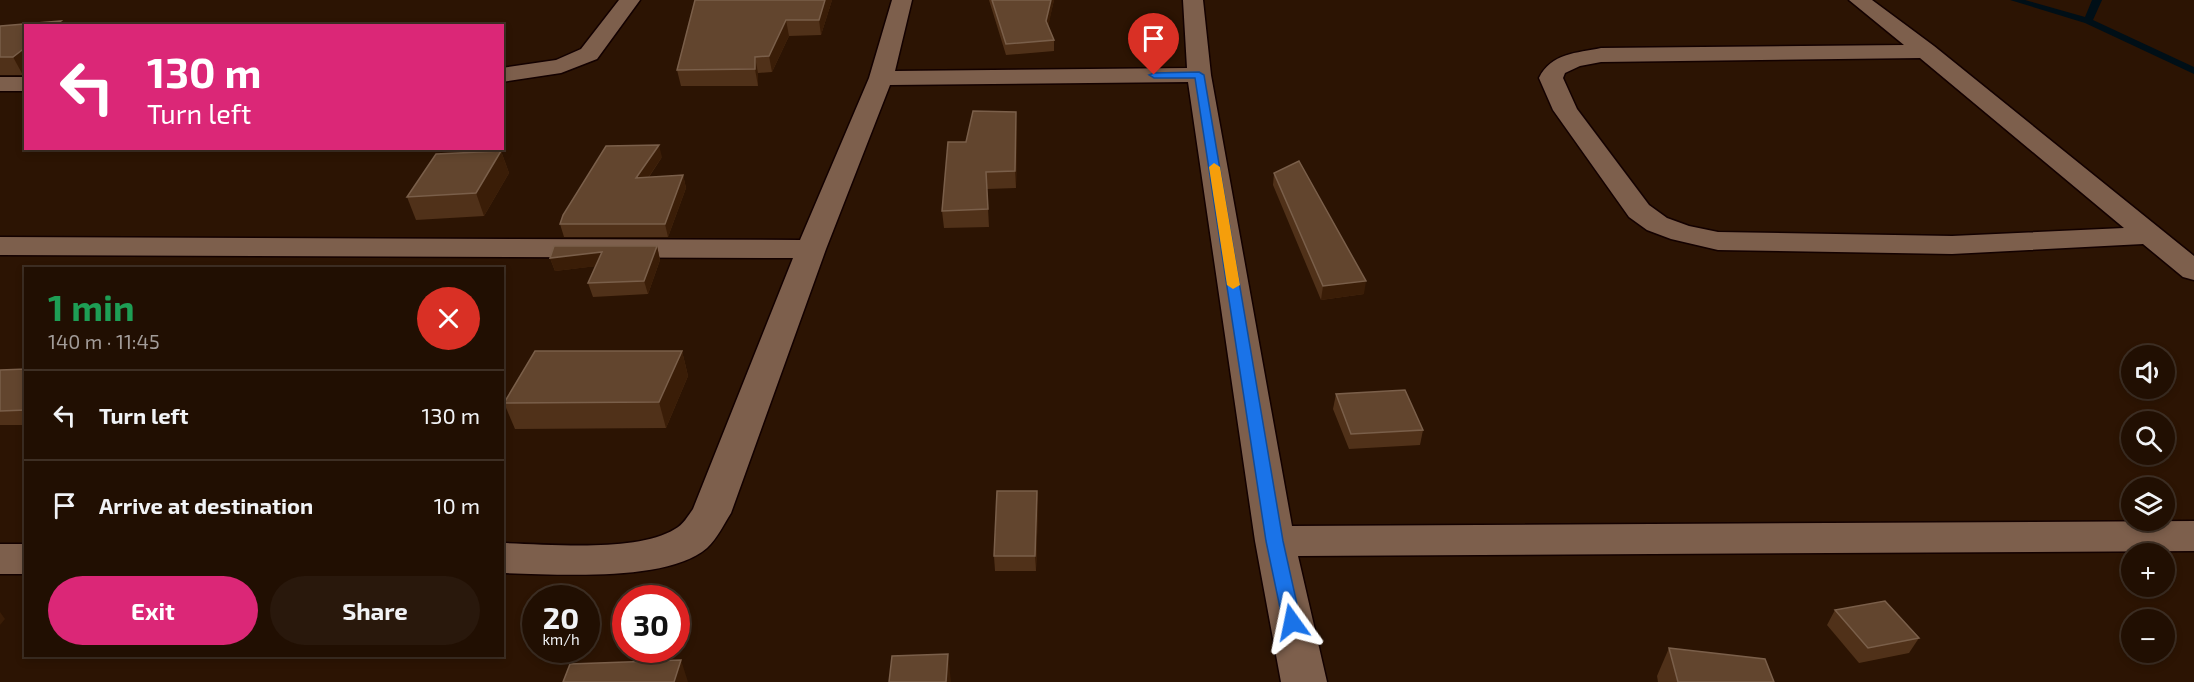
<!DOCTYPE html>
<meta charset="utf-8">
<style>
:root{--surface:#210f02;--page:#29180c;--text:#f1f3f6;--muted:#a29c99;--line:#3e2f24;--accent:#db2777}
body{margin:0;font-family:"Exo 2",sans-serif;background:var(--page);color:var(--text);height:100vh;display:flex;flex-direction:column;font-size:22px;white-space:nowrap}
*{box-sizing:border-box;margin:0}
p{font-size:20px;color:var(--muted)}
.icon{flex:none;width:33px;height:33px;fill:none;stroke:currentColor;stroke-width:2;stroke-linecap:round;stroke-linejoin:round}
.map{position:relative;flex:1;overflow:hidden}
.side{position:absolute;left:24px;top:267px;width:480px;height:390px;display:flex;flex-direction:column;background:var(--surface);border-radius:0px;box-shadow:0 3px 9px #0003,0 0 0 2px var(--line)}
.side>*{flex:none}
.banner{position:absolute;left:24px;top:24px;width:480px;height:126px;border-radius:0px;box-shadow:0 3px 9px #0003,0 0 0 2px var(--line);background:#db2777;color:#fff;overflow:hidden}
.tools{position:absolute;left:2121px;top:345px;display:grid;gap:12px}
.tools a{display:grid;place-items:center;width:54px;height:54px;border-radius:50%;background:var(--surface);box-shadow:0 3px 9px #0003,0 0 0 2px var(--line);font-size:30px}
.speed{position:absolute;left:522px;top:585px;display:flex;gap:12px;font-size:30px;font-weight:700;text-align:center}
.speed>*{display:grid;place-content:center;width:78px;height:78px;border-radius:50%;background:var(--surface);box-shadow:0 3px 9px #0003,0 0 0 2px var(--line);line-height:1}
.speed small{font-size:15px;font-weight:400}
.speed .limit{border:9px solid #d22;background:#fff;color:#111}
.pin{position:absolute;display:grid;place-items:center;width:51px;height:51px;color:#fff;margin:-62px -26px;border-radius:50% 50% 50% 0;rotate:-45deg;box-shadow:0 0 6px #0007}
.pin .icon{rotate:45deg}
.me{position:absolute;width:66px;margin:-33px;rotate:348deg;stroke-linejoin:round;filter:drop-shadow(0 0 4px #0008)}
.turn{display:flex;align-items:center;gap:21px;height:126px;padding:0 24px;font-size:27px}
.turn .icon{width:78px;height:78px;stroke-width:2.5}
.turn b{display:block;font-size:42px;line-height:51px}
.round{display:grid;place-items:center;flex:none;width:63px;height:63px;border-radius:32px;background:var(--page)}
.head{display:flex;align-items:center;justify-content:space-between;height:102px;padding:0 24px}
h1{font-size:36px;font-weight:700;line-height:45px;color:#1e9e55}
.action{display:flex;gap:12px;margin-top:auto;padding:12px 24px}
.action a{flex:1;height:69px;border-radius:36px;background:var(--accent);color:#fff;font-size:24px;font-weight:700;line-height:69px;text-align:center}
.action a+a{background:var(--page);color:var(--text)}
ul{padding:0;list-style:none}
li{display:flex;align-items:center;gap:18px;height:90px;padding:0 24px;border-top:2px solid var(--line)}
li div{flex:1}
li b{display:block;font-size:22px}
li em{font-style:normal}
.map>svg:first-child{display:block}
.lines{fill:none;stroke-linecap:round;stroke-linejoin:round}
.stream{fill:#000f17;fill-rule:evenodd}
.minor-casing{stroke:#130100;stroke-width:3}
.minor{fill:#7d5f4c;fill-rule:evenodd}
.wall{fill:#503119}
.shaded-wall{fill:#3a1d07}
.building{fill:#62452e;stroke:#7a5f4a;stroke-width:1.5}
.route{fill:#1a73e8;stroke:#114b97;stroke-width:1.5}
.slow{fill:#f59e0b}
</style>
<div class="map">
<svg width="2194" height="682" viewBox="0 0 2194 682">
<rect width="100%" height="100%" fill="#2c1403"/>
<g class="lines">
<!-- stream -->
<path class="stream" d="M2010,0H2025L2085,17L2092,0H2102L2093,20L2194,67V74L2085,23Z"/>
<!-- minor casing -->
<g class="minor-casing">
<g id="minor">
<path d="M619,0H640L597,59L561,73L502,82V68L556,60L581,49Z"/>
<path d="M892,0H912L895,71L1187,68L1183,0H1203L1211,75L1292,526L2194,521V551L1298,556L1327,682H1281L1255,541L1188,82L890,85L826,249L731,513C724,524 717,539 707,548C667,583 555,574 502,573V543C549,544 636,553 675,529C683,525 688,516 693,509L793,258L0,255V237L800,240L869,78Z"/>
<path d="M1849,0H1872L1934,46L2194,256V280L2183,277L2143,244L1952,254L1718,250L1671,239L1647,230L1629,217L1553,110L1539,78C1551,53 1577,53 1601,48L1904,45ZM1920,58L2124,228L1952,236L1718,232L1689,226L1667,218L1649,205L1577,109L1563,78L1565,73L1580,66L1601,62Z"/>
<rect x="0" y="77" width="26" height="14"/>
<rect x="0" y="544" width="26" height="30"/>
</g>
</g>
<!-- minor -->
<use href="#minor" class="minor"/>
</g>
<!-- wall -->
<g class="wall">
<path d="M832,0L821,35L789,36L772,72L758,73V86H681L677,70Z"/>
<path d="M989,0H1054L1048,25L1054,40V51L1006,55Z"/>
<path d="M0,26L23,75H0Z"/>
<path d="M1017,128L1016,188L987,189L989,227L944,228L942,211L966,142Z"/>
<path d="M501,151L509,173L484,216L416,220L407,197Z"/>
<path d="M662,157L649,177L683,175L686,188L668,237H564L560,224Z"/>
<path d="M1274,173L1364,294L1321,300L1273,185Z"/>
<path d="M657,246L660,260L648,294L593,297L588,283L596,266L555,271L550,258Z"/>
<path d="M682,351L688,376L666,428L515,429L504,403Z"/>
<path d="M26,369V425H0V370Z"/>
<path d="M1336,394L1423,430L1420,445L1349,449L1333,409Z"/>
<path d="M1037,491L1038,505L1036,571H995L994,556Z"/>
<path d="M1835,610L1919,638L1909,653L1859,663L1827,625Z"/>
<path d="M1669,648L1774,682H1658L1657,676Z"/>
</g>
<!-- shaded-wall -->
<g class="shaded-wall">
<path d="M825,0H832L821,35L819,20Z"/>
<path d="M1051,0H1054L1047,32L1046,21Z"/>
<path d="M786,20L789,36L772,72L769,56Z"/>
<path d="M61,21L64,26H55Z"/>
<path d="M26,47V73L23,75L13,57Z"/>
<path d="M755,57L758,73V86L755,69Z"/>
<path d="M1016,112L1017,128L1016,188L1015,171Z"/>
<path d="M659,145L662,157L639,191L636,178Z"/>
<path d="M501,151L509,173L484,216L476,193Z"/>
<path d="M683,175L686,188L668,237L665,224Z"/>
<path d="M657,246L660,260L648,294L644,281Z"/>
<path d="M602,252L606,265L555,271L550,258Z"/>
<path d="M1366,281L1364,294L1321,300L1323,286Z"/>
<path d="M682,351L688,376L666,428L659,402Z"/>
<path d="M1037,491L1038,505L1036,571L1035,556Z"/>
<path d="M0,612L5,619L0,625Z"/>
<path d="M948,654L951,682H946Z"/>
<path d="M681,660L688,682H674Z"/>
</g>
<!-- building -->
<g class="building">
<path d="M695,0H825L819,20H786L769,56L755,57V69L677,70Z"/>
<path d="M992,0H1051L1046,21L1054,40L1006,44Z"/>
<path d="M61,21L55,26H26V47L13,57H0V26Z"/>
<path d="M973,111L1016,112L1015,171L986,172L988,209L942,211L948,142H966Z"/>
<path d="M659,145L636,178L683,175L665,224H560L563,215L606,146Z"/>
<path d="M501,151L476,193L407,197L436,154Z"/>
<path d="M1299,161L1366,281L1323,286L1274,173Z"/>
<path d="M554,246H657L644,281L588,283L602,252L550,258Z"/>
<path d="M535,351H682L659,402L504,403Z"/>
<path d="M26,369V410L0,411V370Z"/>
<path d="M1405,390L1423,430L1351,434L1336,394Z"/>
<path d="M997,491H1037L1035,556H994Z"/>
<path d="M1885,601L1919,638L1868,648L1835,610Z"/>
<path d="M1669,648L1765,659L1774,682H1678Z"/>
<path d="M948,654L946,682H889L892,656Z"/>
<path d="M681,660L674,682H563L570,664Z"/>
</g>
<!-- route -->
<path class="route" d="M1199,72L1204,75L1283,541L1301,622L1298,627L1292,629L1285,627L1283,622L1266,541L1195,78H1154L1149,75L1154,73Z"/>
<!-- slow -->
<path class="slow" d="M1214,163L1220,167L1240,285L1233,289L1227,285L1209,167Z"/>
</svg>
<div class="tools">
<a><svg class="icon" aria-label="sound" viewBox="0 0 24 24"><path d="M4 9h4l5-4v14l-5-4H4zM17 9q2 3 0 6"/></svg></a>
<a><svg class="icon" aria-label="search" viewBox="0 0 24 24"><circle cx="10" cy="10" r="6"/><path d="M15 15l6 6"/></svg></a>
<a><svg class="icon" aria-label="layers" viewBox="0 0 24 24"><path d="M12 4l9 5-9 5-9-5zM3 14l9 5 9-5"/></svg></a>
<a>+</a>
<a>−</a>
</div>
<div class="speed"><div>20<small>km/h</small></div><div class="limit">30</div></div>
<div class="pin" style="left:1154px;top:75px;background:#d93025"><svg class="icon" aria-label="arrive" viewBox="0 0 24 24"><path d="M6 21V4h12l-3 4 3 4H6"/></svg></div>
<svg class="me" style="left:1292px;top:622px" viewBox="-20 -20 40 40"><path d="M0-17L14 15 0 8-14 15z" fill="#1a73e8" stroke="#fff" stroke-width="4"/></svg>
<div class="banner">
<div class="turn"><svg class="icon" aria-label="left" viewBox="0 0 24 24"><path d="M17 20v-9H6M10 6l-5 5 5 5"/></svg><div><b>130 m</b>Turn left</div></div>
</div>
<section class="side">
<div class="head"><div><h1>1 min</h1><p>140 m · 11:45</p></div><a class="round" style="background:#d93025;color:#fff"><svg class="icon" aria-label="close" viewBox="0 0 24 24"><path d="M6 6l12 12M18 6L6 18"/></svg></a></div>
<ul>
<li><svg class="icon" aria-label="left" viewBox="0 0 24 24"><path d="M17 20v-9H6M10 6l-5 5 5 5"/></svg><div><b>Turn left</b></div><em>130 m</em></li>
<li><svg class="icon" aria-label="arrive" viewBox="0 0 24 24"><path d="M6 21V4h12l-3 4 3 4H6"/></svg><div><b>Arrive at destination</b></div><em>10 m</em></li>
</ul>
<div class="action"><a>Exit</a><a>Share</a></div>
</section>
</div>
